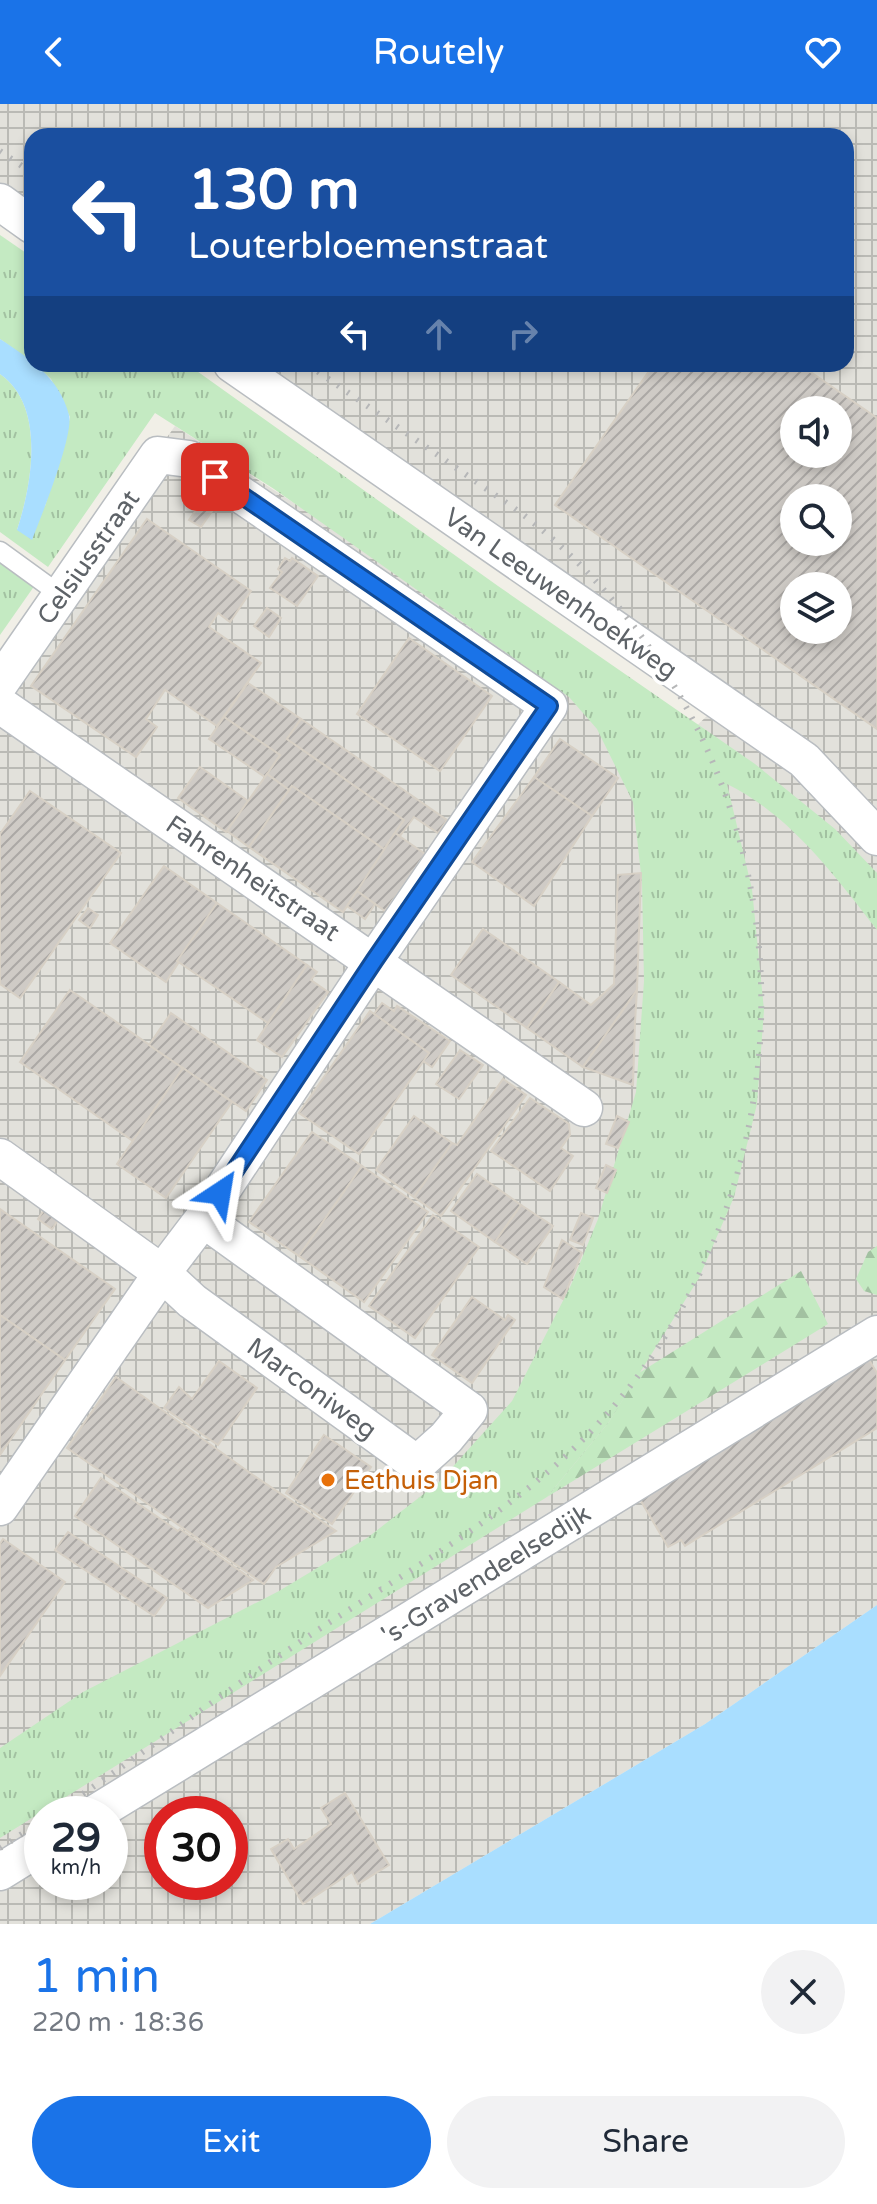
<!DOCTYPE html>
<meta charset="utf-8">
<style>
:root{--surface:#fff;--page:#f2f2f3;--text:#1f2937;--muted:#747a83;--accent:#1a73e8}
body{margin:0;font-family:"Varela Round",sans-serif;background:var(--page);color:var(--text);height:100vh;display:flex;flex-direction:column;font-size:30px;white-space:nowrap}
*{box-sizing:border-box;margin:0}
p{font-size:26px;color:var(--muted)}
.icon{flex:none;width:44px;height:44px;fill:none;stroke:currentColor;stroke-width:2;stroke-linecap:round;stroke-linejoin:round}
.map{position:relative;height:1820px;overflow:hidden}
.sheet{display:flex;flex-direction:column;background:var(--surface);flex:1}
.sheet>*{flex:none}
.guide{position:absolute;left:24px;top:24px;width:830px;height:244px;border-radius:24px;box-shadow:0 4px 12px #0003;background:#1a4fa0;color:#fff;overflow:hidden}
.tools{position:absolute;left:780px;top:292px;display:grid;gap:16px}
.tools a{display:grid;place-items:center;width:72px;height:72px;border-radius:50%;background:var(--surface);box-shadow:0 4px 12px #0003;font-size:40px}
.speed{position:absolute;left:24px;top:1692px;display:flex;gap:16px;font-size:40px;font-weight:700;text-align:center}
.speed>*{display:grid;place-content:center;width:104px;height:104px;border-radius:50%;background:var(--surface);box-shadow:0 4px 12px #0003;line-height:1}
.speed small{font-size:20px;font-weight:400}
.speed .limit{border:12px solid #d22;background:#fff;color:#111}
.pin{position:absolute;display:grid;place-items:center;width:68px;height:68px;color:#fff;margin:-34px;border-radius:16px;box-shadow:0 4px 12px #0006}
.me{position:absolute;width:88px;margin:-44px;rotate:33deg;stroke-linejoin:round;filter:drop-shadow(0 0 6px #0008)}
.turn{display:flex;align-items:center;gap:28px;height:168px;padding:0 32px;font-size:36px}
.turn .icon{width:104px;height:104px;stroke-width:2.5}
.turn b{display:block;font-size:56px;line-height:68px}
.lanes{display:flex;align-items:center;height:76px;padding:0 32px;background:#0003;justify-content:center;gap:40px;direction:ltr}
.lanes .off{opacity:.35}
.round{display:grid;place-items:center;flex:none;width:84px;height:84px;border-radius:42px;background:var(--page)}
.summary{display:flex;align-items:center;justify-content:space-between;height:136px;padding:0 32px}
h1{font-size:48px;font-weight:600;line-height:60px;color:var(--accent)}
.cta{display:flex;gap:16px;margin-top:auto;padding:16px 32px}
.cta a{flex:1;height:92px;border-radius:48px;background:var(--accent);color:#fff;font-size:32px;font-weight:600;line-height:92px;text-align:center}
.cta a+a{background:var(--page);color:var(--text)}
header{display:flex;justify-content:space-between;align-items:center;height:104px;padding:0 32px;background:var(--accent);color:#fff;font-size:36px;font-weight:600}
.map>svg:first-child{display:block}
.industrial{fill:url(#industrial-grid);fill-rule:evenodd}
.grass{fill:url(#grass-tufts)}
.forest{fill:url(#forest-firs)}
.water{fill:#a9deff}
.building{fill:url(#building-hatch);stroke:#d7d0c5;stroke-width:2;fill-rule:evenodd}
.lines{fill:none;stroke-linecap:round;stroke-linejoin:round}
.service-casing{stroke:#b9bdc1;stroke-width:21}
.minor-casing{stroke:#b9bdc1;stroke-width:39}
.service{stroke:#fff;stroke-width:18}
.minor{stroke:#fff;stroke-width:36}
.rail{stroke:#b6b7b8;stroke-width:6;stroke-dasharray:2 10;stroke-linecap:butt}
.route-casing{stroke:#114b97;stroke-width:20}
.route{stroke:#1a73e8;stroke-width:14}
.food-dot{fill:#e8710a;stroke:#fff;stroke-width:3}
.labels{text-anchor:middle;stroke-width:7;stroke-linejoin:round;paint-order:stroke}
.street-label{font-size:26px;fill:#5e6368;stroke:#fff}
.food-label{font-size:26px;fill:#c56008;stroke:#fff;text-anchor:start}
</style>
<header><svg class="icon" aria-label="back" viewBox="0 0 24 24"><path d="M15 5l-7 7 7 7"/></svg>Routely<svg class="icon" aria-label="heart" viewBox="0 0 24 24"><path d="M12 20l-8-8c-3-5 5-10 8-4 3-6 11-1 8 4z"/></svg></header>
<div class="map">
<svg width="877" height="1820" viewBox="0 0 877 1820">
<defs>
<pattern id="industrial-grid" width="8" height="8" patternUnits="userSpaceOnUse" patternTransform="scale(2)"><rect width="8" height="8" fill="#e2e1db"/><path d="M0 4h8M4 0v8" fill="none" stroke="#babab5"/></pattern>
<pattern id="grass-tufts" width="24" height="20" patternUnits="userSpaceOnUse" patternTransform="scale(2)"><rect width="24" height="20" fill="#c4eac2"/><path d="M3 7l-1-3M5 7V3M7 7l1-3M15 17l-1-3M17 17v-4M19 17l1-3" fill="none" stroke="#a2c1a1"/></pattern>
<pattern id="forest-firs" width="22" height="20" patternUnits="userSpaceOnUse" patternTransform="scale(2)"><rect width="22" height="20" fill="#c4eac2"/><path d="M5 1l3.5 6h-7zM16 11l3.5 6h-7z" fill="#a2c1a1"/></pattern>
<pattern id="building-hatch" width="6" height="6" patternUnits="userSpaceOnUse" patternTransform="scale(2)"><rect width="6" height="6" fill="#cfcbc6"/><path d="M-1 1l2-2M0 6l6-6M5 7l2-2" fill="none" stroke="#aba8a5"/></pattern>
</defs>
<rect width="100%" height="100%" fill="#f1efe7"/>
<!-- industrial -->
<path class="industrial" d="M0,0H877V1501L705,1620L370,1820H0V569L175,322L572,579L636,681L714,605L229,260H846V32H32V124L0,101ZM794,306H838V350H794ZM794,394H838V438H794ZM794,482H838V526H794ZM42,1710H110V1778H42ZM162,1710H230V1778H162Z"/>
<!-- grass -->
<g class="grass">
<path d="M0,131L32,153V258L0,235Z"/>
<path d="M35,260H187L498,482L755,660L835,725L877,769V826C835,772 790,711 727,680L752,785L764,906L757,1000L734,1093L699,1174L609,1318L547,1393L0,1734V1644L83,1588L279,1487L367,1434L439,1378L512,1297L571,1181L598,1115L636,988L644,877L642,779L633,698L597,625L569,593L274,385L155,309L48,463L0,428V270C46,302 32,380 17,426L45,402L64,340L70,313L51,275Z"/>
<path d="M0,459L35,481L0,531Z"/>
</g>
<!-- forest -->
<g class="forest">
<path d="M877,1142V1191L864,1187L856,1175L868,1148Z"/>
<path d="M801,1167L828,1220L547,1393L609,1318L639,1269Z"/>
</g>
<!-- water -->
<g class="water">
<path d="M0,235C29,254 60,274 69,311C74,331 41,413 32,436L17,426C32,380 46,302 0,270Z"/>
<path d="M877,1501V1820H370L705,1620Z"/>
</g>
<!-- building -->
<g class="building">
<path d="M654,260H799L877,314V625L555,401ZM794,306H838V350H794ZM794,394H838V438H794ZM794,482H838V526H794Z"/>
<path d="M206,392L217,400L201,423L189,416Z"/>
<path d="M147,415L251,487L230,518L218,509L209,523L261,559L217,622L165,586L146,615L157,623L136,653L31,582Z"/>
<path d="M285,454L290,457L292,454L318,472L297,502L270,484L282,468L278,465Z"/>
<path d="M267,504L281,514L269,533L254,522Z"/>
<path d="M409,534L492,592L440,667L357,610Z"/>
<path d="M248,579L301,615L287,635L404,716L384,745L292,682L289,686L267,670L280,651L224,613Z"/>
<path d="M224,613L280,651L265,673L209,635Z"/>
<path d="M301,615L447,716L438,729L414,713L400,732L395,729L404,716L287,635Z"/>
<path d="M560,635L618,674L592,712L534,673Z"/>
<path d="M200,663L248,697L226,728L178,694Z"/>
<path d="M267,670L289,686L249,743L227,727Z"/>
<path d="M534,673L592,712L534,802L472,758Z"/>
<path d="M292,682L385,746L343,808L249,743Z"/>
<path d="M30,687L121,749L20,894L0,880V730Z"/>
<path d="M395,729L425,750L385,807L357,787Z"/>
<path d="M164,762L217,799L166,878L110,839Z"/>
<path d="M641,769L637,886L583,963L527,924L559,878L591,901L614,880L618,771Z"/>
<path d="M357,787L375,800L365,815L347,802Z"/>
<path d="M217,799L307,861L268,919L177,857Z"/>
<path d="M88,804L98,811L90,824L79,816Z"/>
<path d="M483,825L559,878L527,924L451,871Z"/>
<path d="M307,861L317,868L311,876L328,888L282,953L257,936Z"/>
<path d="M70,886L183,964L133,1037L20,958Z"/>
<path d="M637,886L635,918L633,981L583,963Z"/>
<path d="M382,899L394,907L397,902L450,937L432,963L423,957L429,949L374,910Z"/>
<path d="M370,907L429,949L359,1050L299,1009Z"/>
<path d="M171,909L267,976L246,1007L149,941Z"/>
<path d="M460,946L483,961L459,995L436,980Z"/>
<path d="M183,964L232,998L166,1094L117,1060Z"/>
<path d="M503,975L526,991L441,1112L414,1093L452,1039L457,1041Z"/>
<path d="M530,994L569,1020L570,1031L561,1044L573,1052L550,1087L491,1047Z"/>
<path d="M414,1012L452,1039L414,1093L376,1066Z"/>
<path d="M617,1012L629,1018L618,1044L606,1040Z"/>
<path d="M312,1028L362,1062L299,1152L249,1118Z"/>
<path d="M606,1061L616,1066L607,1089L596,1084Z"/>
<path d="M362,1062L428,1108L364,1198L299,1152Z"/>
<path d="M477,1070L521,1101L495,1138L451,1107Z"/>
<path d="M521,1101L553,1122L527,1160L495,1138Z"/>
<path d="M0,1105L115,1185L65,1256L0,1211Z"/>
<path d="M44,1106L58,1116L52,1125L38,1115Z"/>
<path d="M581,1109L593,1114L583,1141L570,1136Z"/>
<path d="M433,1111L479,1143L415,1234L369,1202Z"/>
<path d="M562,1136L582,1149L563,1195L544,1183Z"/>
<path d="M472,1193L505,1216L508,1211L515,1216L472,1279L432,1251Z"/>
<path d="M0,1211L65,1256L0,1351Z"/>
<path d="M866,1251L877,1269V1324L685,1442L681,1436L668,1443L638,1392Z"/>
<path d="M219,1257L257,1284L218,1341L164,1304L179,1283L192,1295Z"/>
<path d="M116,1273L253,1371L336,1427L276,1463L264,1480L67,1344Z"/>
<path d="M324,1331L371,1363L332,1420L286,1389Z"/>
<path d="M101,1374L178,1427L180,1425L253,1476L208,1504L75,1412Z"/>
<path d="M68,1428L167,1494L154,1512L55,1446Z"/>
<path d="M3,1435L65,1478L0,1572V1440Z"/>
<path d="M345,1689L389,1761L358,1780L352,1768L303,1800L271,1745L288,1735L294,1745L331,1720L321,1704Z"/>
</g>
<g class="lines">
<!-- service casing -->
<g class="service-casing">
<path id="service" d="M0,447L62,492"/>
</g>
<!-- minor casing -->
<g class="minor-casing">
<g id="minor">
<path d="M0,98L32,121"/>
<path d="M232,260L804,656L877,733"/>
<path d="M0,579L158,351L189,355L549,602L374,857L203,1115L162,1169L0,1403"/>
<path d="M0,601L584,1004"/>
<path d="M0,1053L162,1169L192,1197L417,1360L446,1334L469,1306L203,1115"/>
<path d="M94,1710L877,1230"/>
<path d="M0,1768L42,1742"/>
</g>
</g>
<!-- service -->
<use href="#service" class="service"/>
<!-- minor -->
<use href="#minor" class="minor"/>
<!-- rail -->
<g class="rail">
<path d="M0,47L32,69"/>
<path d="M53,1710C133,1657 210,1598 291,1544C380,1483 477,1431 558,1359C717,1218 790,994 751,786C724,638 641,501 521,409L307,260"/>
<path d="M0,1744L42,1717"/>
</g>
</g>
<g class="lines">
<!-- route casing -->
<g class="route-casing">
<path id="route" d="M215,373L549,602L374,857L220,1089"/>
</g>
<!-- route -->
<use href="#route" class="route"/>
</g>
<!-- markers -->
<circle class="food-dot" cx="328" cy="1376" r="8"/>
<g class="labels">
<!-- street labels -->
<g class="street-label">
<text transform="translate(88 453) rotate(-55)" y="9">Celsiusstraat</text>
<text transform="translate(561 489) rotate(35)" y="9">Van Leeuwenhoekweg</text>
<text transform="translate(253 774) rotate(34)" y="9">Fahrenheitstraat</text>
<text transform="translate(312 1284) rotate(36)" y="9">Marconiweg</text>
<text transform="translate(486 1470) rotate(-32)" y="9">'s-Gravendeelsedijk</text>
</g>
<!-- food labels -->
<g class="food-label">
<text x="344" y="1385">Eethuis Djan</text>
</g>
</g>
</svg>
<div class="tools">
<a><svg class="icon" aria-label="sound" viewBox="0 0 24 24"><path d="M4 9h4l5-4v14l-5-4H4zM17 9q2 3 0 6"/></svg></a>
<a><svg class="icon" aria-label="search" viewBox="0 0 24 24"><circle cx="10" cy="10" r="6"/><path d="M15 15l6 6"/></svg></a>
<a><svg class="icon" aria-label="layers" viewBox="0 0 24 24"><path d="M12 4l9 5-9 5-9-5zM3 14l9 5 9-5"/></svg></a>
</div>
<div class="speed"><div>29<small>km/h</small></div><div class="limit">30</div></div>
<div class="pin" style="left:215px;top:373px;background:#d93025"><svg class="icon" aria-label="arrive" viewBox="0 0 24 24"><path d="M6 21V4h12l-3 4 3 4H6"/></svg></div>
<svg class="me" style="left:220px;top:1089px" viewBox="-20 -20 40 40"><path d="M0-17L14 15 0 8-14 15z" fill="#1a73e8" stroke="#fff" stroke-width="4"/></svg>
<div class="guide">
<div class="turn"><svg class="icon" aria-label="left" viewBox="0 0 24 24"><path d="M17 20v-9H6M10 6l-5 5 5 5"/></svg><div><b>130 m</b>Louterbloemenstraat</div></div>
<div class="lanes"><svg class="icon" aria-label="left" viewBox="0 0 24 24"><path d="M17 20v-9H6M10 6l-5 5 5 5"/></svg><svg class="icon off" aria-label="ahead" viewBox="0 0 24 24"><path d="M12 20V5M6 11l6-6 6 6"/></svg><svg class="icon off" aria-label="right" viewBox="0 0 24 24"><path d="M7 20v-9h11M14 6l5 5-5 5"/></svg></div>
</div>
</div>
<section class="sheet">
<div class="summary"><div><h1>1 min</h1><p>220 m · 18:36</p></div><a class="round"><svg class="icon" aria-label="close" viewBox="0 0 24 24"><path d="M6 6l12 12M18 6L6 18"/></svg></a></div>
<div class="cta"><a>Exit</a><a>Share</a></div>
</section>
